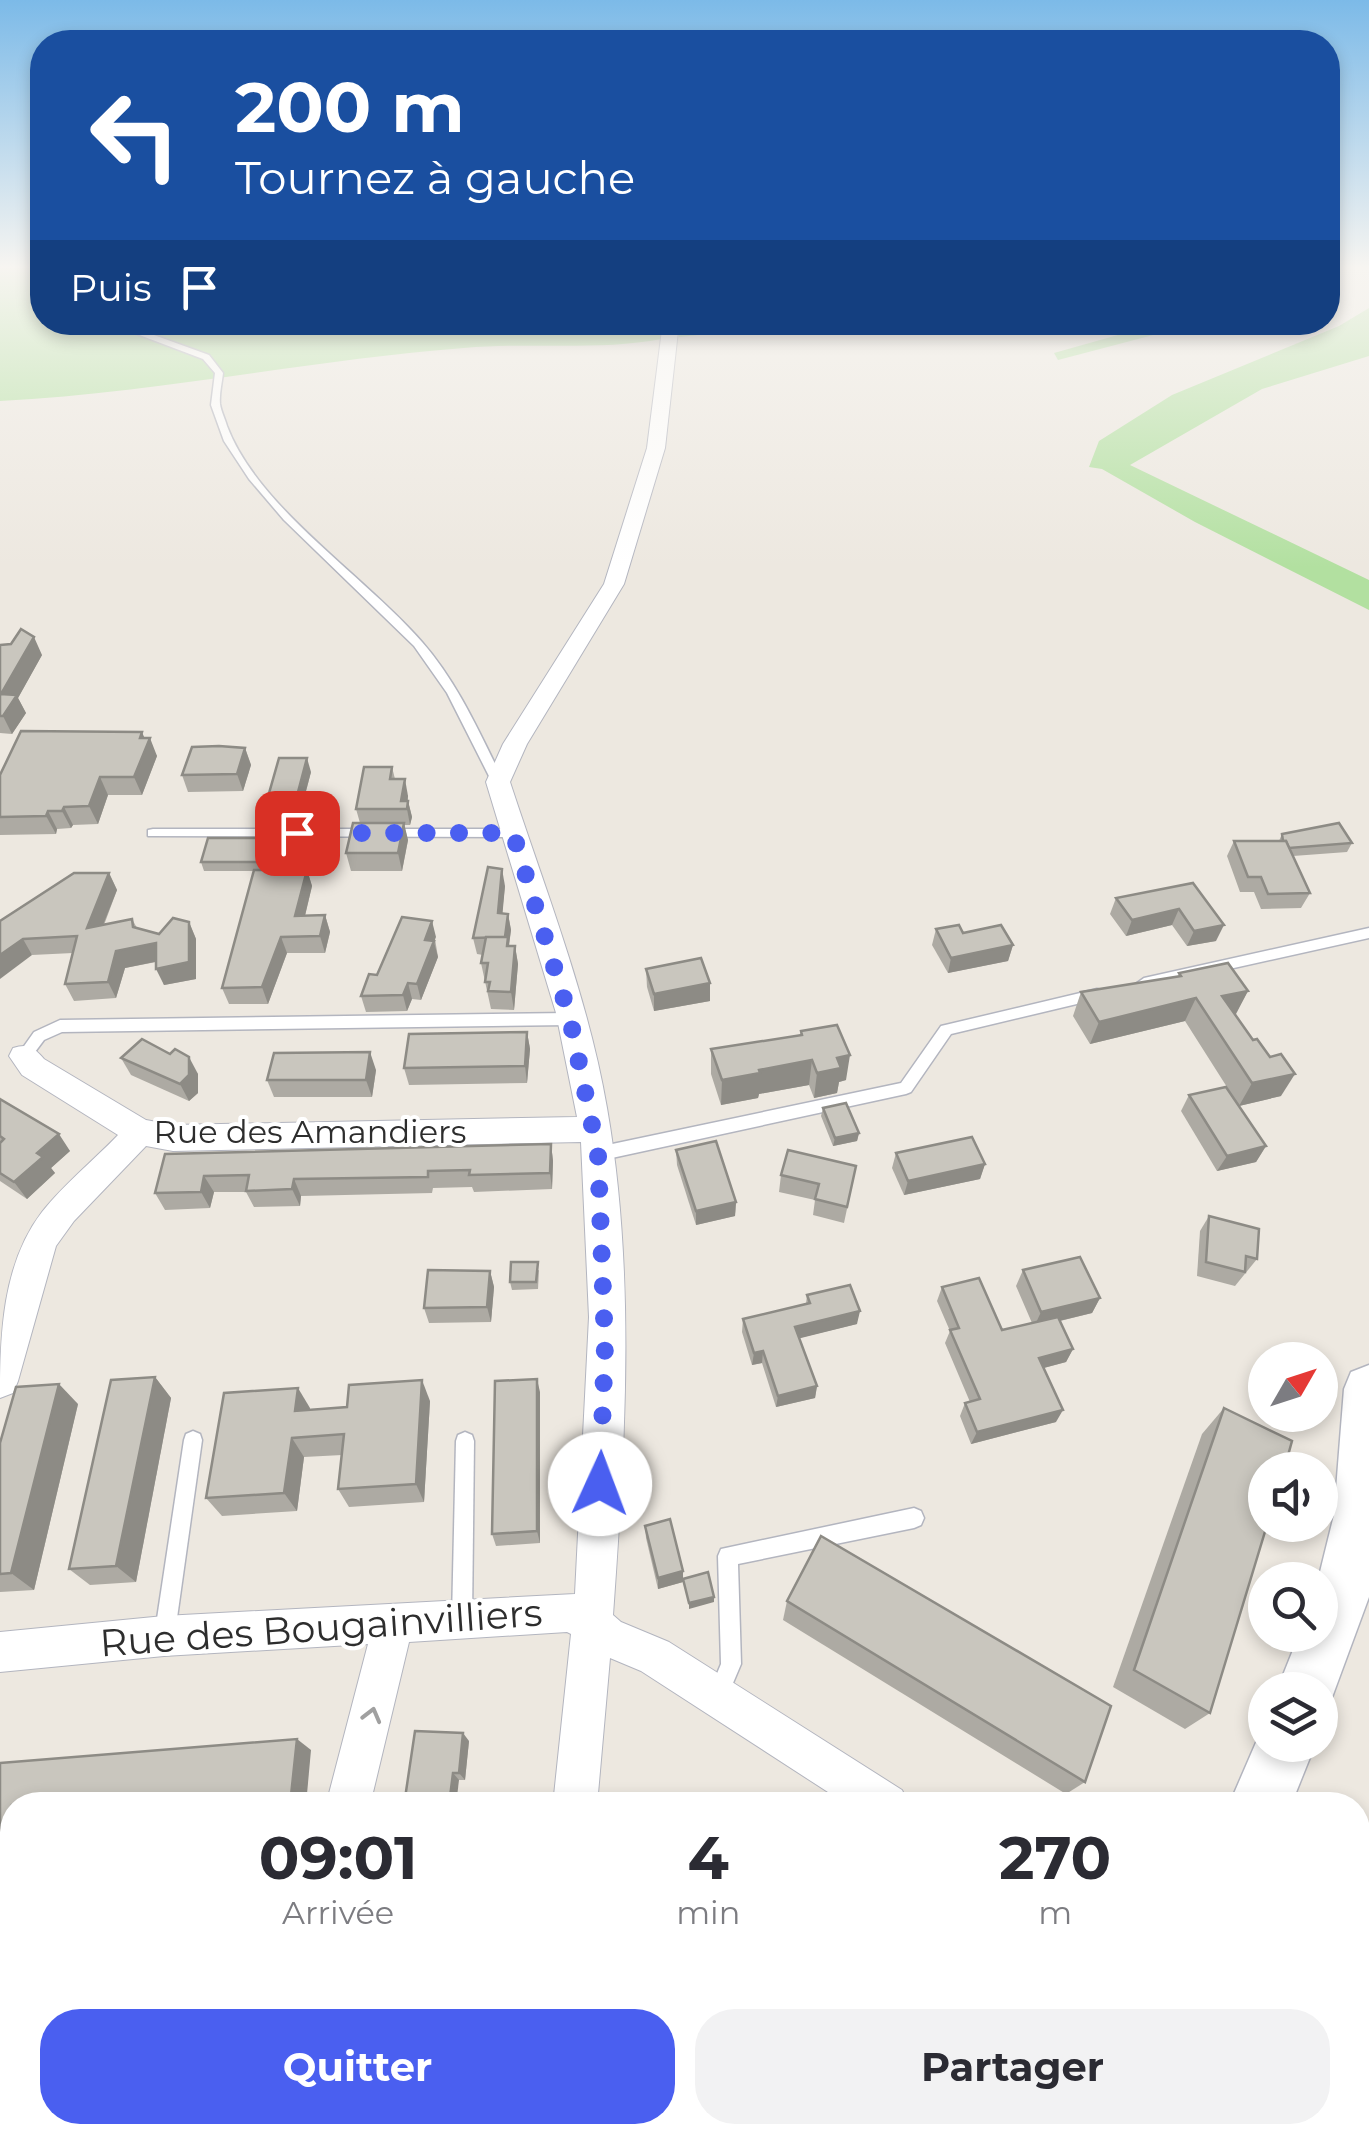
<!DOCTYPE html>
<html lang="fr">
<meta charset="utf-8">
<style>
:root{--surface:#fff;--page:#f2f2f3;--text:#2b2b33;--muted:#7c7c81;--accent:#4a5ff0}
body{margin:0;font-family:Montserrat,sans-serif;background:var(--page);color:var(--text);height:100vh;display:flex;flex-direction:column;font-size:38px;white-space:nowrap}
*{box-sizing:border-box;margin:0}
p{font-size:32px;color:var(--muted)}
.icon{flex:none;width:55px;height:55px;fill:none;stroke:currentColor;stroke-width:2;stroke-linecap:round;stroke-linejoin:round}
.map{position:relative;flex:1;overflow:hidden}
.side{position:absolute;left:0px;top:1792px;width:1370px;height:352px;display:flex;flex-direction:column;background:var(--surface);border-radius:40px 40px 0 0;box-shadow:0 5px 15px #0003}
.side>*{flex:none}
.top-card{position:absolute;left:30px;top:30px;width:1310px;height:305px;border-radius:40px;box-shadow:0 5px 15px #0003;background:#1a4fa0;color:#fff;overflow:hidden}
.needle{width:65px;rotate:51deg}
.tools{position:absolute;left:1248px;top:1342px;display:grid;gap:20px}
.tools a{display:grid;place-items:center;width:90px;height:90px;border-radius:50%;background:var(--surface);box-shadow:0 5px 15px #0003;font-size:50px}
.pin{position:absolute;display:grid;place-items:center;width:85px;height:85px;color:#fff;margin:-42px;border-radius:20px;box-shadow:0 5px 15px #0006}
.me{position:absolute;width:110px;margin:-55px;rotate:2deg;stroke-linejoin:round;filter:drop-shadow(0 0 8px #0008)}
.turn{display:flex;align-items:center;gap:35px;height:210px;padding:0 40px;font-size:45px}
.turn .icon{width:130px;height:130px;stroke-width:2.5}
.turn b{display:block;font-size:70px;line-height:85px}
.then{display:flex;align-items:center;height:95px;padding:0 40px;background:#0003;gap:20px;font-size:38px}
.eta{display:flex;justify-content:space-evenly;align-items:center;height:170px;text-align:center}
.eta b{font-size:60px;font-weight:700;line-height:70px}
.action{display:flex;gap:20px;margin-top:auto;padding:20px 40px}
.action a{flex:1;height:115px;border-radius:40px;background:var(--accent);color:#fff;font-size:40px;font-weight:700;line-height:115px;text-align:center}
.action a+a{background:var(--page);color:var(--text)}
.map>svg:first-child{display:block}
.green{fill:#b2e0a0}
.lines{fill:none;stroke-linecap:round;stroke-linejoin:round}
.lane-casing{stroke:#b3b5bf;stroke-width:3}
.street-casing{stroke:#b3b5bf;stroke-width:2}
.secondary-casing{stroke:#b3b5bf;stroke-width:3}
.lane{fill:#fff;fill-rule:evenodd}
.street{fill:#fff;fill-rule:evenodd}
.secondary{fill:#fff;fill-rule:evenodd}
.wall{fill:#adaaa3}
.shaded-wall{fill:#8d8b85}
.building{fill:#c9c6be;stroke:#8d8b85;stroke-width:2.5}
.oneway{stroke:#a0a0a0}
.route{stroke:#4a5ff0;stroke-width:18;stroke-dasharray:0 32.4}
.labels{text-anchor:middle;stroke-width:8;stroke-linejoin:round;paint-order:stroke}
.street-label{font-size:32px;fill:#2d2d2d;stroke:#fff}
.near-street-label{font-size:38px;fill:#2d2d2d;stroke:#fff}
</style>
<div class="map">
<svg width="1369" height="2143" viewBox="0 0 1369 2143">
<rect width="100%" height="100%" fill="#ede8e0"/>
<!-- green -->
<g class="green">
<path d="M0,268H42V322H657L662,339C598,351 530,342 464,348C309,360 155,393 0,401Z"/>
<path d="M1369,308V356L1262,389L1130,465L1369,580V610L1195,522L1102,469L1089,467L1099,441L1172,395L1339,326Z"/>
<path d="M1164,322L1199,323L1058,360L1054,353Z"/>
<path d="M676,323H819L679,337Z"/>
</g>
<g class="lines">
<!-- lane casing -->
<g class="lane-casing">
<g id="lane">
<path d="M105,322H118L209,355L223,373C222,383 219,394 220,404C221,411 225,419 227,426C258,508 365,576 422,642C458,683 480,734 504,782L502,785L498,786L492,782L447,693L414,646L284,520L249,479L224,441L211,405L215,373L203,359Z"/>
<path d="M153,829H513L519,833L513,837L148,836V830Z"/>
<path d="M1369,928V938L1144,988L1137,983L1144,978Z"/>
<path d="M1097,989L1102,990L1104,994L1102,998L951,1034L911,1092L906,1094L598,1161L592,1159L590,1154L592,1149L598,1147L901,1083L941,1026Z"/>
<path d="M570,1013L577,1019L570,1025L62,1032L44,1040L29,1060H19L17,1056L34,1032L60,1020Z"/>
<path d="M193,1431L200,1434L202,1440L175,1632L172,1639L165,1642L158,1639L155,1632L184,1440L186,1434Z"/>
<path d="M465,1432L472,1435L474,1441L472,1619L469,1626L462,1629L455,1626L452,1619L456,1441L458,1435Z"/>
<path d="M914,1508L921,1511L924,1518L921,1525L914,1528L738,1564L741,1664L725,1702L718,1705L711,1702L708,1695L721,1664L718,1556L721,1549Z"/>
</g>
</g>
<!-- street casing -->
<g class="street-casing">
<g id="street">
<path d="M663,322H679L665,448L624,584L527,744L510,782C545,889 588,997 607,1108C636,1274 625,1448 613,1615L621,1622L669,1642L902,1790L909,1805H848L641,1671L610,1658L597,1805H553L571,1634L567,1632L409,1642L370,1805H326L368,1644L164,1656L0,1672V1632L164,1616L575,1594L589,1317L581,1142L173,1151L146,1146L74,1221L56,1246L18,1381L13,1393L0,1398C0,1336 2,1264 42,1212C64,1184 93,1161 118,1135L22,1075L9,1056L13,1048C28,1043 34,1047 44,1059L146,1120L173,1125L577,1117L556,1013L486,782L503,744L604,584L647,448Z"/>
<path d="M12,1902V1948L0,1949V1903Z"/>
<path d="M262,2132H312L311,2143H261Z"/>
<path d="M515,2132H565L563,2143H513Z"/>
</g>
</g>
<!-- secondary casing -->
<g class="secondary-casing">
<g id="secondary">
<path d="M1369,1365V1597L1327,1711L1320,1714V1690H1277L1299,1635H1320L1318,1580L1334,1515L1344,1389L1351,1372Z"/>
<path d="M1264,1724L1265,1745H1315L1291,1805H1229Z"/>
<path d="M1132,2132H1202V2143H1130Z"/>
</g>
</g>
<!-- lane -->
<use href="#lane" class="lane"/>
<!-- street -->
<use href="#street" class="street"/>
<!-- secondary -->
<use href="#secondary" class="secondary"/>
</g>
<!-- wall -->
<g class="wall">
<path d="M0,645L42,655L18,698L26,713L12,734L0,733Z"/>
<path d="M145,738L157,756L142,795H108L98,824L73,825L71,828L57,829L56,834L0,835V775Z"/>
<path d="M245,748L251,765L243,791L188,792L182,775Z"/>
<path d="M392,767L395,779L408,796V801L412,817L410,825H404L408,840L402,871H351L346,853L360,823L356,809Z"/>
<path d="M311,772L297,825H269L264,811Z"/>
<path d="M1282,834L1352,843L1347,852L1293,856L1310,893L1301,908L1261,909L1254,892H1240L1227,856L1234,841H1279Z"/>
<path d="M270,847L264,870H307L312,886L305,916L325,915L330,932L325,953H287L268,1004H229L222,988L254,871H204L201,862Z"/>
<path d="M109,873L117,890L104,925L132,919L137,928L159,934L189,922L196,939V979L164,985L156,962L125,968L116,998L74,1001L65,984L73,953L32,955L0,921Z"/>
<path d="M1193,883L1216,941L1187,946L1172,925L1126,936L1110,914L1116,898Z"/>
<path d="M505,886L502,913L508,914L511,930L509,946H515L518,964L514,1010L491,1009L481,963L483,955L477,954L473,938Z"/>
<path d="M432,921L438,957L421,1000L412,999L407,1011L366,1012L361,996Z"/>
<path d="M936,929L963,933L1013,945L1008,961L948,973L932,945Z"/>
<path d="M646,969L710,1001L654,1011L647,987Z"/>
<path d="M1179,973L1248,991L1235,1014L1281,1096L1239,1106L1185,1021L1090,1044L1073,1016L1081,992L1178,976Z"/>
<path d="M801,1031L846,1080L839,1082L837,1093L814,1098L809,1085L759,1094L758,1098L721,1105L711,1074V1049L800,1035Z"/>
<path d="M527,1032L530,1049L527,1083L409,1085L404,1068Z"/>
<path d="M170,1054L198,1074V1093L189,1101L131,1075L121,1058Z"/>
<path d="M376,1070L372,1097H274L267,1080Z"/>
<path d="M1189,1095L1266,1146L1256,1162L1217,1171L1181,1111Z"/>
<path d="M0,1099L70,1151L51,1168L55,1173L27,1199L0,1181Z"/>
<path d="M823,1108L859,1133L857,1141L833,1146L821,1116Z"/>
<path d="M551,1144L553,1161L552,1189L474,1192L472,1187L433,1188L432,1193L301,1196L300,1206L254,1207L246,1192H214L210,1208L165,1210L155,1193L165,1154Z"/>
<path d="M676,1150L736,1202L735,1216L696,1225L677,1165Z"/>
<path d="M896,1153L985,1164L980,1179L904,1195L892,1168Z"/>
<path d="M856,1166L844,1223L813,1215L815,1200L779,1192L781,1175Z"/>
<path d="M1209,1216L1257,1259L1235,1286L1197,1276L1200,1231Z"/>
<path d="M539,1270L538,1289L512,1290L510,1282Z"/>
<path d="M1023,1270L1100,1298L1092,1313L1060,1321L1073,1349L1066,1362L1044,1368L1056,1422L971,1444L960,1416L965,1403L970,1402L945,1343L950,1331L937,1301L942,1287L1002,1330L1032,1323L1016,1286Z"/>
<path d="M490,1271L494,1287L491,1322L429,1323L424,1308Z"/>
<path d="M807,1295L857,1324L799,1338L817,1386L815,1398L776,1407L762,1363L752,1365L742,1332L743,1319L806,1304Z"/>
<path d="M155,1377L171,1398L136,1582L90,1585L69,1569Z"/>
<path d="M540,1392V1543L496,1546L492,1534Z"/>
<path d="M430,1401L424,1502L349,1507L338,1489L342,1455L304,1457L297,1511L222,1516L206,1498L310,1408V1410Z"/>
<path d="M78,1404L34,1590L0,1592V1443Z"/>
<path d="M1224,1408L1210,1713L1185,1729L1113,1687L1202,1434Z"/>
<path d="M645,1526L683,1571V1582L658,1589L646,1538Z"/>
<path d="M787,1601L1085,1782L1066,1794L783,1620Z"/>
<path d="M469,1741L465,1780H459L404,1805Z"/>
<path d="M311,1750L12,1805V1855L0,1856V1763Z"/>
<path d="M824,2132H957L971,2143H820Z"/>
</g>
<!-- shaded-wall -->
<g class="shaded-wall">
<path d="M34,637L42,655L18,698L26,713L12,734L3,716L1,694Z"/>
<path d="M142,732L147,744L150,738L157,756L142,795L134,777L140,738Z"/>
<path d="M245,748L251,765L243,791L237,774Z"/>
<path d="M307,758L311,772L297,825L293,811Z"/>
<path d="M100,777L108,795L98,824L89,806Z"/>
<path d="M405,779L408,796L406,809L401,801Z"/>
<path d="M408,801L412,817L410,825L407,809Z"/>
<path d="M64,807L73,825L71,828L62,811Z"/>
<path d="M48,811L57,829L56,834L46,816Z"/>
<path d="M404,823L408,840L402,871L398,853Z"/>
<path d="M267,838L270,847L263,871L260,862Z"/>
<path d="M502,869L505,886L501,930L498,913Z"/>
<path d="M307,870L312,886L301,932L295,916Z"/>
<path d="M109,873L117,890L95,945L87,928Z"/>
<path d="M1179,909L1172,925L1126,936L1132,920Z"/>
<path d="M508,914L511,930L509,944L511,955L505,938Z"/>
<path d="M325,915L330,932L325,953L320,936Z"/>
<path d="M432,921L436,937L434,942L438,957L421,1000L417,984L425,940Z"/>
<path d="M189,922L196,939V979L164,985L156,969Z"/>
<path d="M1224,925L1216,941L1187,946L1194,931Z"/>
<path d="M281,937L287,953L268,1004L262,987Z"/>
<path d="M23,939L32,955L0,979V955Z"/>
<path d="M156,943L164,960L125,968L116,998L108,982L116,951Z"/>
<path d="M1013,945L1008,961L948,973L951,958Z"/>
<path d="M515,946L518,964L514,1010L511,992Z"/>
<path d="M408,983L412,999L407,1011L403,995Z"/>
<path d="M710,983V1001L654,1011V994Z"/>
<path d="M1248,991L1236,1014L1210,1019L1222,996Z"/>
<path d="M1196,998L1185,1021L1090,1044L1099,1022Z"/>
<path d="M527,1032L530,1049L527,1083L525,1066Z"/>
<path d="M370,1052L376,1070L372,1097L366,1080Z"/>
<path d="M850,1055L846,1080L839,1082L837,1093L814,1098L817,1073L837,1058Z"/>
<path d="M189,1057L198,1074V1093L189,1101L180,1084Z"/>
<path d="M812,1060L809,1085L759,1094L758,1098L721,1105L722,1080L759,1070Z"/>
<path d="M1295,1074L1281,1096L1239,1106L1252,1083Z"/>
<path d="M859,1133L857,1141L833,1146L835,1138Z"/>
<path d="M59,1134L70,1151L51,1168L55,1173L27,1199L14,1182L37,1153Z"/>
<path d="M551,1144L553,1161L552,1189L550,1173Z"/>
<path d="M1266,1146L1256,1162L1217,1171L1227,1156Z"/>
<path d="M985,1164L980,1179L904,1195L908,1181Z"/>
<path d="M204,1176L214,1192L210,1208L201,1192Z"/>
<path d="M294,1179L301,1196L300,1206L292,1189Z"/>
<path d="M736,1202L735,1216L696,1225V1211Z"/>
<path d="M490,1271L494,1287L491,1322L487,1307Z"/>
<path d="M1100,1298L1092,1313L1034,1327L1041,1312Z"/>
<path d="M860,1311L857,1324L793,1340L795,1327Z"/>
<path d="M1073,1349L1066,1362L1032,1371L1039,1358Z"/>
<path d="M763,1351L762,1363L752,1365L754,1353Z"/>
<path d="M155,1377L171,1398L136,1582L116,1566Z"/>
<path d="M537,1379L540,1392V1543L537,1531Z"/>
<path d="M422,1380L430,1401L424,1502L416,1484Z"/>
<path d="M59,1384L78,1404L34,1590L11,1573Z"/>
<path d="M817,1386L815,1398L776,1407L778,1396Z"/>
<path d="M298,1388L310,1408L307,1431L295,1411Z"/>
<path d="M1063,1410L1056,1422L971,1444L977,1432Z"/>
<path d="M292,1438L304,1457L297,1511L284,1493Z"/>
<path d="M683,1571V1582L658,1589V1578Z"/>
<path d="M714,1597V1602L689,1609V1603Z"/>
<path d="M463,1733L469,1741L465,1780L459,1773Z"/>
<path d="M297,1739L311,1750L306,1805H290Z"/>
<path d="M453,1773L459,1780L456,1805H449Z"/>
<path d="M217,2132H231L228,2143H215Z"/>
<path d="M387,2132H399L397,2143H385Z"/>
</g>
<!-- building -->
<g class="building">
<path d="M21,629L34,637L1,694L17,695L3,716H0V645L11,644Z"/>
<path d="M21,731L142,732L140,738H150L134,777H100L89,806L64,807L62,811H48L46,816L0,817V775Z"/>
<path d="M219,746L245,748L237,774L182,775L192,747Z"/>
<path d="M279,758H307L293,811H264Z"/>
<path d="M364,767H392L390,779H405L401,801H408L407,809H356Z"/>
<path d="M353,823H404L398,853H346Z"/>
<path d="M1339,823L1352,843L1289,848L1286,841H1283L1282,834Z"/>
<path d="M208,838H267L260,862H201Z"/>
<path d="M1234,841H1286L1310,893L1268,894L1261,877H1248Z"/>
<path d="M488,867L502,869L498,913L508,914L505,937L473,938Z"/>
<path d="M254,870H307L295,916L325,915L320,936L281,937L262,987L222,988Z"/>
<path d="M74,873H109L87,928L132,919L133,927L159,934L173,918L189,922V962L156,969V943L116,951L108,982L65,984L77,936L23,939L0,955V921Z"/>
<path d="M1193,883L1224,925L1194,931L1179,909L1132,920L1116,898Z"/>
<path d="M402,917L432,921L425,940L434,941L417,984L408,983L403,995L361,996L369,974L377,975Z"/>
<path d="M959,925L963,933L1001,925L1013,945L951,958L936,929Z"/>
<path d="M486,937H508L507,946H515L511,992L488,991L490,982H485L488,963H481Z"/>
<path d="M701,958L710,983L654,994L646,969Z"/>
<path d="M1228,963L1248,991L1222,996L1253,1040L1257,1039L1270,1057L1281,1054L1295,1074L1252,1083L1196,998L1099,1022L1081,992L1181,976L1179,973Z"/>
<path d="M837,1025L850,1055L837,1058L841,1068L817,1073L812,1060L759,1070L760,1073L722,1080L711,1049L802,1035L801,1031Z"/>
<path d="M527,1032L525,1066L404,1068L409,1034Z"/>
<path d="M142,1039L170,1054L175,1049L189,1057V1075L180,1084L121,1058Z"/>
<path d="M370,1052L366,1080H267L274,1053Z"/>
<path d="M1226,1087L1266,1146L1227,1156L1189,1095Z"/>
<path d="M0,1099L59,1134L37,1153L43,1157L14,1182L0,1173V1143L4,1139L0,1136Z"/>
<path d="M846,1103L859,1133L835,1138L823,1108Z"/>
<path d="M972,1137L985,1164L908,1181L896,1153Z"/>
<path d="M716,1141L736,1202L696,1211L676,1150Z"/>
<path d="M551,1144L550,1173L469,1175L470,1170L428,1171V1177L294,1179L292,1189L246,1191L249,1175L204,1176L201,1192L155,1193L165,1154Z"/>
<path d="M788,1150L856,1166L847,1207L815,1199L819,1184L781,1175Z"/>
<path d="M1209,1216L1259,1229L1257,1259L1246,1256L1245,1272L1206,1262Z"/>
<path d="M1080,1257L1100,1298L1041,1312L1023,1270Z"/>
<path d="M511,1262H538L536,1282H510Z"/>
<path d="M428,1270L490,1271L487,1307L424,1308Z"/>
<path d="M979,1278L1002,1330L1058,1317L1073,1349L1039,1358L1063,1410L977,1432L965,1403L980,1399L950,1330L959,1328L942,1287Z"/>
<path d="M850,1285L860,1311L795,1327L817,1386L778,1396L763,1351L754,1353L743,1319L810,1303L807,1295Z"/>
<path d="M155,1377L116,1566L69,1569L111,1380Z"/>
<path d="M537,1379V1531L492,1534L495,1381Z"/>
<path d="M422,1380L416,1484L338,1489L344,1434L292,1438L284,1493L206,1498L224,1393L298,1388L295,1411L347,1407L349,1385Z"/>
<path d="M59,1384L11,1573L0,1574V1443L16,1387Z"/>
<path d="M1224,1408L1292,1441L1284,1470H1265V1525H1267L1210,1713L1134,1670Z"/>
<path d="M670,1519L683,1571L658,1578L645,1526Z"/>
<path d="M821,1536L1111,1706L1085,1782L787,1601Z"/>
<path d="M708,1572L714,1597L689,1603L683,1579Z"/>
<path d="M415,1731L463,1733L459,1773H453L449,1805H404Z"/>
<path d="M297,1739L290,1805H12V1845L0,1846V1763Z"/>
<path d="M159,2132H217L215,2143H157Z"/>
<path d="M327,2132H387L385,2143H333L334,2134Z"/>
<path d="M684,2132H720L719,2143H683Z"/>
<path d="M834,2132H957L971,2143H830Z"/>
<path d="M609,2139L630,2143H609Z"/>
</g>
<!-- one-way arrows -->
<defs><path id="oneway-chevron" d="M-2-3.5L2.5 0L-2 3.5" fill="none" stroke-width="1.6" stroke-linecap="round" stroke-linejoin="round" transform="scale(2.5)"/></defs>
<use class="oneway" href="#oneway-chevron" transform="translate(372 1715) rotate(-75)"/>
<!-- sky -->
<linearGradient id="sky" x2="0" y2="1"><stop stop-color="#7cbae8"/><stop offset="0.47" stop-color="#f7f5f1"/><stop offset="1" stop-color="#f7f5f1" stop-opacity="0"/></linearGradient>
<rect width="1369" height="568" fill="url(#sky)"/>
<g class="lines">
<!-- route -->
<path class="route" d="M297,833H513L570,1019L598,1154L605,1345L600,1484"/>
</g>
<g class="labels">
<!-- street labels -->
<g class="street-label">
<text x="310" y="1143">Rue des Amandiers</text>
</g>
<!-- near-street labels -->
<g class="near-street-label">
<text transform="translate(321 1628) rotate(-4)" y="13">Rue des Bougainvilliers</text>
</g>
</g>
</svg>
<div class="tools">
<a><svg class="needle" viewBox="-14 -14 28 28"><path d="M0-13l5 13h-10z" fill="#e53935"/><path d="M0 13l5-13h-10z" fill="#7c7c81"/></svg></a>
<a><svg class="icon" aria-label="sound" viewBox="0 0 24 24"><path d="M4 9h4l5-4v14l-5-4H4zM17 9q2 3 0 6"/></svg></a>
<a><svg class="icon" aria-label="search" viewBox="0 0 24 24"><circle cx="10" cy="10" r="6"/><path d="M15 15l6 6"/></svg></a>
<a><svg class="icon" aria-label="layers" viewBox="0 0 24 24"><path d="M12 4l9 5-9 5-9-5zM3 14l9 5 9-5"/></svg></a>
</div>
<div class="pin" style="left:297px;top:833px;background:#d93025"><svg class="icon" aria-label="arrive" viewBox="0 0 24 24"><path d="M6 21V4h12l-3 4 3 4H6"/></svg></div>
<svg class="me" style="left:600px;top:1484px" viewBox="-20 -20 40 40"><circle r="19" fill="#fff"/><path d="M0-13L10 11 0 6-10 11z" fill="#4a5ff0"/></svg>
<div class="top-card">
<div class="turn"><svg class="icon" aria-label="left" viewBox="0 0 24 24"><path d="M17 20v-9H6M10 6l-5 5 5 5"/></svg><div><b>200 m</b>Tournez à gauche</div></div>
<div class="then">Puis<svg class="icon" aria-label="arrive" viewBox="0 0 24 24"><path d="M6 21V4h12l-3 4 3 4H6"/></svg></div>
</div>
<section class="side">
<div class="eta">
<div><b>09:01</b><p>Arrivée</p></div>
<div><b>4</b><p>min</p></div>
<div><b>270</b><p>m</p></div>
</div>
<div class="action"><a>Quitter</a><a>Partager</a></div>
</section>
</div>
